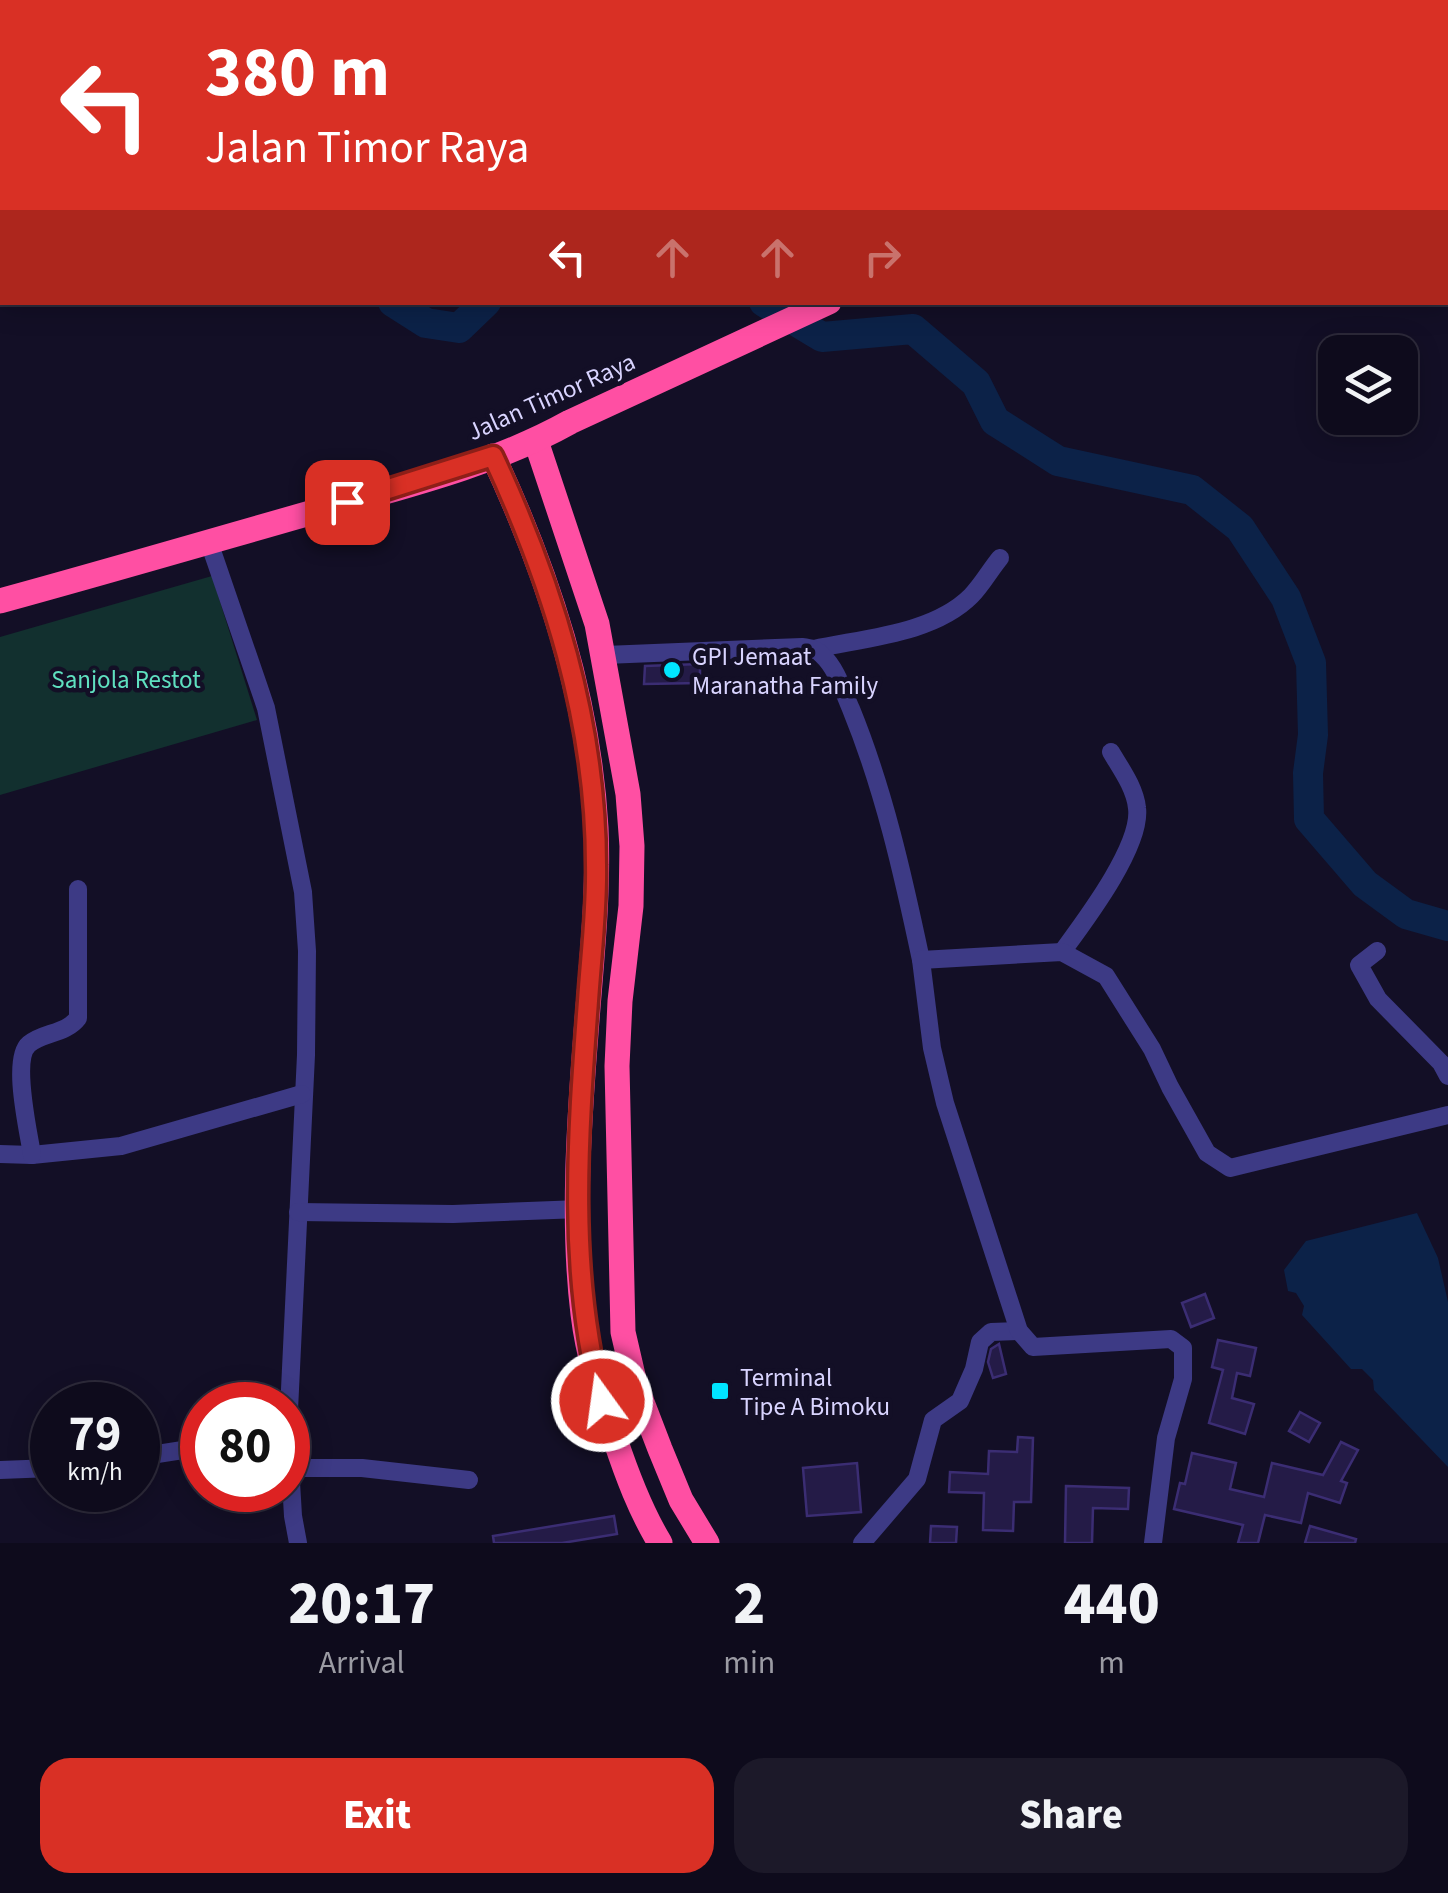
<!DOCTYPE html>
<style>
:root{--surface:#0e0b1c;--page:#1c1929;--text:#f1f3f6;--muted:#9b9ba3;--line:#2e2b3b;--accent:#d93025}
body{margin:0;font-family:"Source Sans 3",sans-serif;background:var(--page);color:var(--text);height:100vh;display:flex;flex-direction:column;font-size:38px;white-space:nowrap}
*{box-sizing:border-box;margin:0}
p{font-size:32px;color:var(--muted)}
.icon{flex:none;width:55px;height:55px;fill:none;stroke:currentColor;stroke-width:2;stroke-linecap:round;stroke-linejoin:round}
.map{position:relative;height:1543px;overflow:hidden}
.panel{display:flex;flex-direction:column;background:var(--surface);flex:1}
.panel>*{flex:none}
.banner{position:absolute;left:0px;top:0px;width:1450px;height:305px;box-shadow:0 5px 25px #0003,0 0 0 2px var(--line);background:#d93025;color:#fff;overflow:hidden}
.controls{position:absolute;left:1318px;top:335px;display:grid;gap:20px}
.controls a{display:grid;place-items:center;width:100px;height:100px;border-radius:20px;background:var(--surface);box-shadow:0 5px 25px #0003,0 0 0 2px var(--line);font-size:50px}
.speed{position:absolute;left:30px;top:1382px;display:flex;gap:20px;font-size:50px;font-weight:700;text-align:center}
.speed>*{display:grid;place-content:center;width:130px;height:130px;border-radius:50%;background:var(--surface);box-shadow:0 5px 25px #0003,0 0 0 2px var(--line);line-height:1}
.speed small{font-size:25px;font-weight:400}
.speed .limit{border:15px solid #d22;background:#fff;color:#111}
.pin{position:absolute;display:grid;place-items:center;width:85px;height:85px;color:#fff;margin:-42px;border-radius:20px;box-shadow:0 5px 15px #0006}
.me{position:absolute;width:110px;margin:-55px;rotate:346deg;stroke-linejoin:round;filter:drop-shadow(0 0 8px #0008)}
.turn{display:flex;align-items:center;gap:35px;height:210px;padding:0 40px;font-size:45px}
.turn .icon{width:130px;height:130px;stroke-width:2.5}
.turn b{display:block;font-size:70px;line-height:85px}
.lanes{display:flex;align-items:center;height:95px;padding:0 40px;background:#0003;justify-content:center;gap:50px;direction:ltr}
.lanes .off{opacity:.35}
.eta{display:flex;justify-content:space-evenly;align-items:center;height:170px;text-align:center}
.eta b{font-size:60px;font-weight:800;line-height:70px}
.primary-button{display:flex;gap:20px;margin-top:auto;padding:20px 40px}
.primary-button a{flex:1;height:115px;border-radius:30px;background:var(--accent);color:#fff;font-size:40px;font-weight:800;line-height:115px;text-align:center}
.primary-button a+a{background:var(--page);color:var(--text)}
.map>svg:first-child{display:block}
.green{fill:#12302f}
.water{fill:#0c2248}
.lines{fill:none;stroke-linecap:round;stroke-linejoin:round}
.river{stroke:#0c2248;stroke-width:30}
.building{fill:#241b47;stroke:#3b2d73;stroke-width:2.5}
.minor{stroke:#3d3a85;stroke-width:18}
.highway{stroke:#ff4fa3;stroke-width:25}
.route-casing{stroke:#8d1f18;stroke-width:25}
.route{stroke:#d93025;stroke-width:18}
.poi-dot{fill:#00e5ff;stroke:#130f26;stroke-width:4}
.labels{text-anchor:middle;stroke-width:9;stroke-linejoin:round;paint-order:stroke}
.street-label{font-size:25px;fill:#d9d4ff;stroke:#130f26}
.poi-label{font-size:25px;fill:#d9d4ff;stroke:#130f26;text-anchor:start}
.park-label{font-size:25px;fill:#5fe0c0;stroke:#130f26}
</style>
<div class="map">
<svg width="1448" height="1543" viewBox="0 0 1448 1543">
<rect width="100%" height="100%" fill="#130f26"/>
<!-- green -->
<path class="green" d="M212,576L257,720L0,795V637Z"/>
<!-- water -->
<path class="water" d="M1417,1213L1438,1258L1448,1302V1467L1374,1390L1373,1380L1362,1369H1351L1302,1315L1304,1306L1296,1293L1288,1291L1284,1270L1306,1241Z"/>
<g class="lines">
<!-- river -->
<g class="river">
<path d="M166,0L168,2"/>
<path d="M393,302L426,323L459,328L486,302"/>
<path d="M764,302L822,337L913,329L976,383L995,421L1058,461L1192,490L1240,528L1286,598L1311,663L1313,735L1308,773L1309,819L1365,884L1406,914L1448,926"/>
</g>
</g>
<!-- building -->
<g class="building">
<path d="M700,664V683L644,684L645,666Z"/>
<path d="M1205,1294L1214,1318L1191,1327L1182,1303Z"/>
<path d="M1218,1340L1256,1348L1250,1376L1237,1373L1232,1398L1254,1404L1245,1434L1209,1423L1223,1370L1212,1367Z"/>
<path d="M999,1344L1006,1374L993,1378L988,1362L991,1349Z"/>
<path d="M1300,1412L1320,1423L1309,1442L1289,1431Z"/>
<path d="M1018,1437L1033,1438L1031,1502H1014L1013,1531L983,1530L984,1493L949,1492L950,1472L988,1474L989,1451L1017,1452Z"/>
<path d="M1341,1442L1358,1450L1341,1481L1347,1483L1340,1503L1308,1493L1301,1523L1265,1515L1258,1543H1238L1243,1525L1174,1509L1180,1483L1185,1484L1192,1453L1236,1463L1230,1489L1264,1497L1272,1463L1323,1475Z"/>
<path d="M857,1463L861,1512L807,1516L803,1468Z"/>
<path d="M1066,1486L1129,1488L1128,1509L1093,1508L1092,1543H1065Z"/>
<path d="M614,1516L617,1534L562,1543H494L493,1536Z"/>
<path d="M931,1526L957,1527L956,1543H930Z"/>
<path d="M1310,1526L1356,1539L1355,1543H1305Z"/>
</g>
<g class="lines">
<!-- minor -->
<g class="minor">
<path d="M22,2L26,0"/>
<path d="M0,16L2,15"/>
<path d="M209,542L266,708L303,892L307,951L306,1055L288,1431L293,1516L298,1543"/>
<path d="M814,649C864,638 933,634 971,596C982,585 990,570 1000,558"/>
<path d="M605,655L802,647C810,648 816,649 822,655C837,669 843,691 851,709C884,790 903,875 921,960"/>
<path d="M1377,951L1359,965L1378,999L1441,1063L1448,1076"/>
<path d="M1062,952C1084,922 1142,846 1137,808C1135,788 1121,769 1111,752"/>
<path d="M0,1154L32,1155L121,1146L302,1094"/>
<path d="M32,1155C29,1133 11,1059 29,1044C43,1032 66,1034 78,1018V889"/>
<path d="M298,1212L453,1214L580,1209"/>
<path d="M138,1457L202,1447"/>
<path d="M290,1468H362L469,1480"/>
<path d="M0,1470L52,1468"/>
<path d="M862,1543L917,1479L933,1420L960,1401L974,1369L980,1342L991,1332L1019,1331"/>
<path d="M1153,1543L1166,1438L1183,1379V1348L1171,1339L1033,1347L1019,1331L945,1103L932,1048L921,960L1062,952L1106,976L1152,1049L1170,1087L1207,1153L1230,1168L1448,1115"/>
</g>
<!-- highway -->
<g class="highway">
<path d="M1448,163V162"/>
<path d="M536,441L597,624L628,794L632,846L631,906L620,1001L617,1066L623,1332L635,1384L660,1449L681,1500L707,1543"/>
<path d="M493,456C548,574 589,698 596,828C599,896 591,965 586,1033C579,1122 572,1224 583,1314C588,1356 601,1398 615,1439C627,1475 640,1510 660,1543"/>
<path d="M0,601C106,572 212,541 317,511C402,487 493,465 570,422L829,302"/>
</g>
</g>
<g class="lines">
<!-- route casing -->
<g class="route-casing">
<path id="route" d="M347,502L493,456C553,585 596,722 596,865C597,910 591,956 588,1001C578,1133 567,1272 602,1401"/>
</g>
<!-- route -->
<use href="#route" class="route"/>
</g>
<!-- markers -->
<g class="poi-dot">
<circle cx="672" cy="670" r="10"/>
<rect x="710" y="1381" width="20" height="20" rx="5"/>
</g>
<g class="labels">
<!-- street labels -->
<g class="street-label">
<text transform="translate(551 396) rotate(-24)" y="9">Jalan Timor Raya</text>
</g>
<!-- poi labels -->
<g class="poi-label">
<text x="692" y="665">GPI Jemaat<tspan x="692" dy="29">Maranatha Family</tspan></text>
<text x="740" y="1386">Terminal<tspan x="740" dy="29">Tipe A Bimoku</tspan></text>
</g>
<!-- park labels -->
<g class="park-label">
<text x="126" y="688">Sanjola Restot</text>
</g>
</g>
</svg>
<div class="controls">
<a><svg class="icon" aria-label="layers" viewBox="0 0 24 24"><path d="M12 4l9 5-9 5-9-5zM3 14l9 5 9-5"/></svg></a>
</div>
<div class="speed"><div>79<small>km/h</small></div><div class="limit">80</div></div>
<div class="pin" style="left:347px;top:502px;background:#d93025"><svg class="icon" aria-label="arrive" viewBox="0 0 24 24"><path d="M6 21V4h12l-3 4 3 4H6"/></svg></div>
<svg class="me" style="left:602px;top:1401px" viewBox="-20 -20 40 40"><circle r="17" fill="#d93025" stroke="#fff" stroke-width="3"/><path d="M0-11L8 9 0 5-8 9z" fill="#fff"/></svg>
<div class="banner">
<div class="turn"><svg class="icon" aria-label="left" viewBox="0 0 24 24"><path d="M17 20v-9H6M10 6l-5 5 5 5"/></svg><div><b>380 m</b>Jalan Timor Raya</div></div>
<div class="lanes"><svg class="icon" aria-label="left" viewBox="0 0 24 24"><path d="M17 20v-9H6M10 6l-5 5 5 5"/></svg><svg class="icon off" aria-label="ahead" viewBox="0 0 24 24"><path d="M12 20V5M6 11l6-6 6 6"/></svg><svg class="icon off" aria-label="ahead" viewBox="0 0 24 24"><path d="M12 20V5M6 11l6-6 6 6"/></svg><svg class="icon off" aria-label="right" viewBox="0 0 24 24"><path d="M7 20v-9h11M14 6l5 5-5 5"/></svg></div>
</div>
</div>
<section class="panel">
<div class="eta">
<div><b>20:17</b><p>Arrival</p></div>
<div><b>2</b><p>min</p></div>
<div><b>440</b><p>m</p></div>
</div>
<div class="primary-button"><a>Exit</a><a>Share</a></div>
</section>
